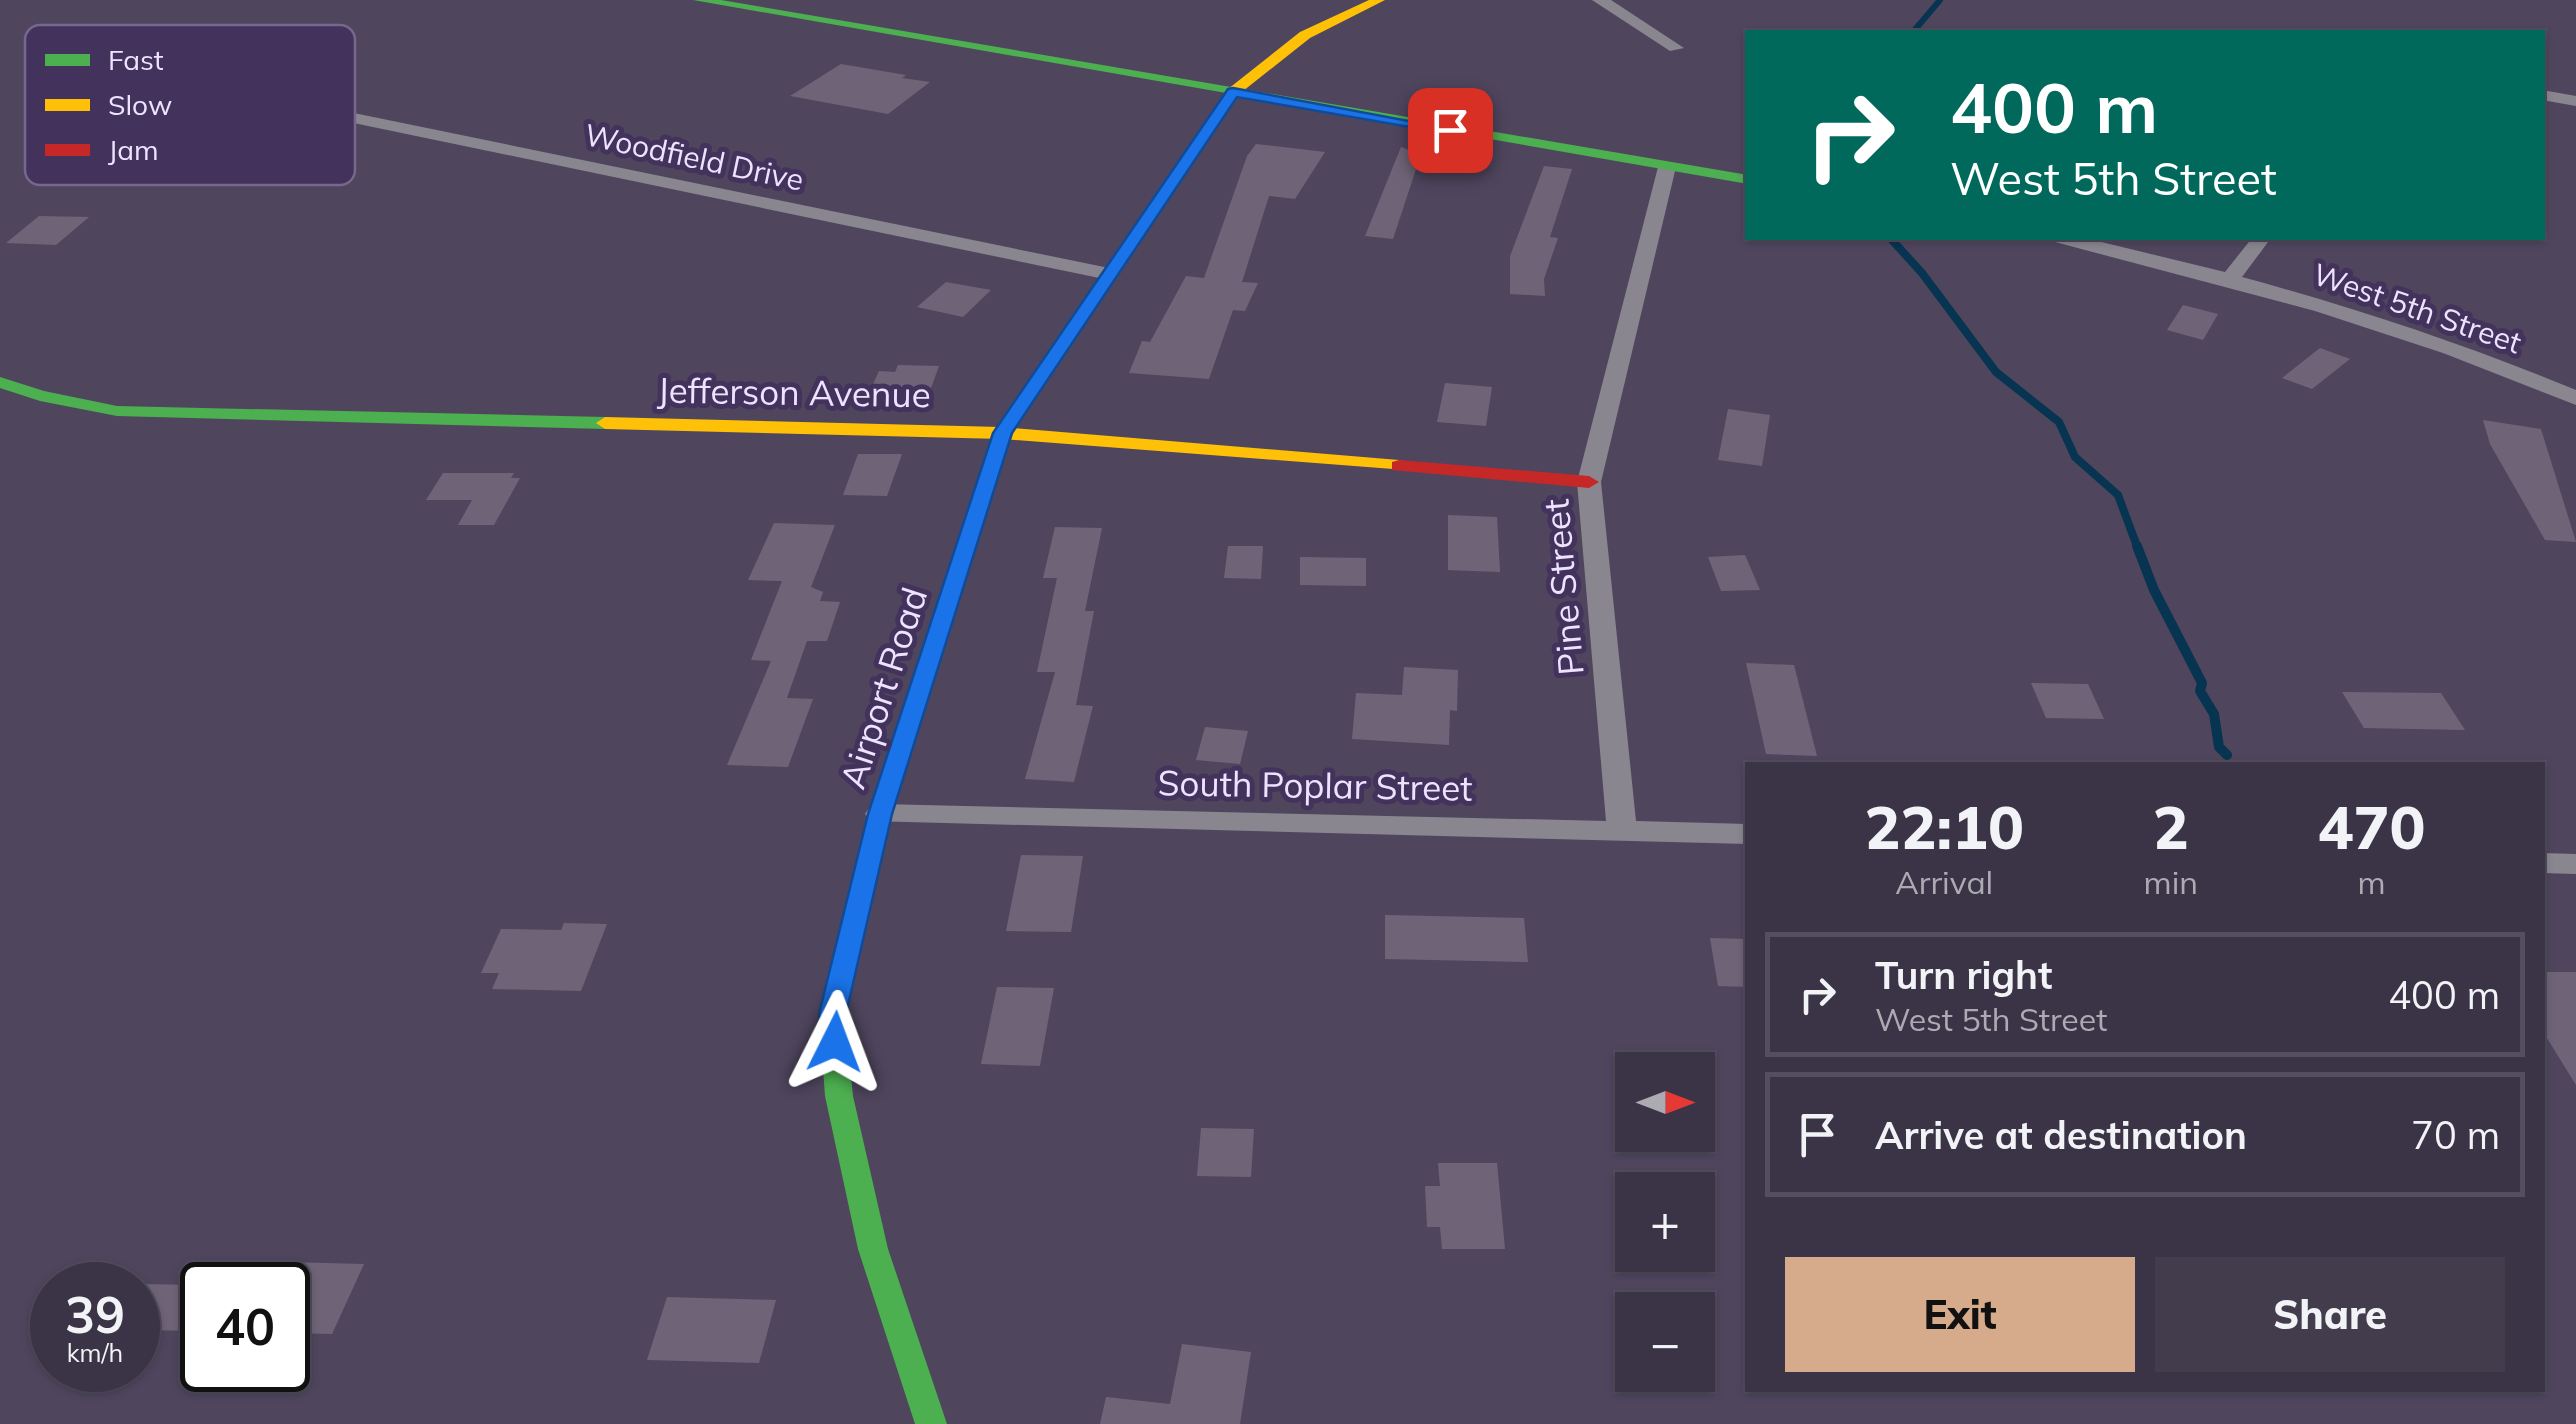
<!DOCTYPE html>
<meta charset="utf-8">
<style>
:root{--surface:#3b3446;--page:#423c4d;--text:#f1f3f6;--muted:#acaab3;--line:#544f5f;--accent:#d6ab8b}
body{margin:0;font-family:Mulish,sans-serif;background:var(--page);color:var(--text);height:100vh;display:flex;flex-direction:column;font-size:38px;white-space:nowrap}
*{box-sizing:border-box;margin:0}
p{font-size:32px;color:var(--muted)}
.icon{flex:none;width:55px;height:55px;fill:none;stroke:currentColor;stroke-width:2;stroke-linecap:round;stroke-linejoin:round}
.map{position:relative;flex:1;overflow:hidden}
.details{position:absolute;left:1745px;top:762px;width:800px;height:630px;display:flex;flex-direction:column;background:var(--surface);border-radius:0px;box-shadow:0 2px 8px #0004,0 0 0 2px var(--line)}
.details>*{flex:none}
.guide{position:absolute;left:1745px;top:30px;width:800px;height:210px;border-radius:0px;box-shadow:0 2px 8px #0004,0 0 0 2px var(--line);background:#00695c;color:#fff;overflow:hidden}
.needle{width:65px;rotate:90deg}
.controls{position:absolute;left:1615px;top:1052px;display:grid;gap:20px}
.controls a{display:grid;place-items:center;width:100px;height:100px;border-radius:0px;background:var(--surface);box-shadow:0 2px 8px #0004,0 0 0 2px var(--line);font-size:50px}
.speed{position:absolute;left:30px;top:1262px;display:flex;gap:20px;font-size:50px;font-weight:700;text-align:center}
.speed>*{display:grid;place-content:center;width:130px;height:130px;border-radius:50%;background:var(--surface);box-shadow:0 2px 8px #0004,0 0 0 2px var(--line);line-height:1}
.speed small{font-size:25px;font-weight:400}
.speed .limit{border:5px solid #111;border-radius:15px;background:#fff;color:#111}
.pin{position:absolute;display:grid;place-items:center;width:85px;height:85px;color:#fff;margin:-42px;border-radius:20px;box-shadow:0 5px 15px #0006}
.me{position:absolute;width:110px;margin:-55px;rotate:3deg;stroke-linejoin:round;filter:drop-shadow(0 0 8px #0008)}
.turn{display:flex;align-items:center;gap:35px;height:210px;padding:0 40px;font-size:45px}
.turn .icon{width:130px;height:130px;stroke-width:2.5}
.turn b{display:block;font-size:70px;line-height:85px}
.eta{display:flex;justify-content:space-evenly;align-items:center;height:170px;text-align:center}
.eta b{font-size:60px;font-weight:800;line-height:70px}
.action{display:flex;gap:20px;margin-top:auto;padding:20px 40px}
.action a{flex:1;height:115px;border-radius:0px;background:var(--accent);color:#111;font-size:40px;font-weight:800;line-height:115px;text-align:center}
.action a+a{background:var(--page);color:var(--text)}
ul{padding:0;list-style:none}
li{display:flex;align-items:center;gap:30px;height:125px;margin:0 20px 15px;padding:0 20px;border:5px solid var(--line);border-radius:0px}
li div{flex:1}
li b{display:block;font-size:38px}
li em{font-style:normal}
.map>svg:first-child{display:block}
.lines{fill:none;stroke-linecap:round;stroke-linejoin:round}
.stream-far2{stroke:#073450;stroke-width:6}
.stream-far1{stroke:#073450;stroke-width:8}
.stream{stroke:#073450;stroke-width:10}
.building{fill:#6f6477}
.street{fill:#8a8690;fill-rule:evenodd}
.fast{fill:#4caf50;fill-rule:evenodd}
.slow{fill:#ffc107;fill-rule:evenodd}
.jam{fill:#c62828;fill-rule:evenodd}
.route{fill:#1a73e8;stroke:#114b97;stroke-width:2.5}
.labels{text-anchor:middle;stroke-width:10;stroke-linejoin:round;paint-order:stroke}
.far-street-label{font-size:30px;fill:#ece3fe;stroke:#43325c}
.street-label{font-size:35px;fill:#ece3fe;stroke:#43325c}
.key{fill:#43325c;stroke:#76678d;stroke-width:2.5}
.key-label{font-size:28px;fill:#ece3fe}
</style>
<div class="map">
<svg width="2576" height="1424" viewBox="0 0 2576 1424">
<rect width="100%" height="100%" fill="#4f465e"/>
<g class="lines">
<!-- stream-far2 -->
<g class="stream-far2">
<path d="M1913,32L1940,0"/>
<path d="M1890,238L1894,243"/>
</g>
<!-- stream-far1 -->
<path class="stream-far1" d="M1892,240L1922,273L1996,372L2059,422L2075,457L2118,495L2138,549"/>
<!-- stream -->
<path class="stream" d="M2137,546L2154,590L2202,683L2200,691L2214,714L2219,747L2227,755"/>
</g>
<!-- building -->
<g class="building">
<path d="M841,64L906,75L902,78L930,82L888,114L790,96Z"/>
<path d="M1256,144L1325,152L1295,199L1269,196L1242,282L1258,283L1245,311L1233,310L1209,379L1129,373L1142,341L1150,342L1186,276L1204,278L1247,156Z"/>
<path d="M1401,147L1421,154L1393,239L1365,236Z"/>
<path d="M1544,166L1572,169L1550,237L1558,238L1544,279L1545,296L1510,294V256Z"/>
<path d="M39,216L89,217L56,245L6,243Z"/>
<path d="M946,282L991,290L963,317L917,307Z"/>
<path d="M2183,305L2218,314L2203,340L2167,330Z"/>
<path d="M2320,348L2350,359L2312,389L2282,378Z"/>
<path d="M898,365L939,366L927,399L867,397L879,371L895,372Z"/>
<path d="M1445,383L1492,387L1486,426L1437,422Z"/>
<path d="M1728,409L1770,415L1762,466L1718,460Z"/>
<path d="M2483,420L2541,429L2576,542L2545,540L2490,444Z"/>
<path d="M858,454H902L887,496L843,495Z"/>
<path d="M443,473H514L511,478H520L494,525H458L472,500H426Z"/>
<path d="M1448,515L1497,517L1500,572L1448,570Z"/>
<path d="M774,523L835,525L811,587L823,592L820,601L840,602L827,641H807L787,698L813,699L788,767L727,765L771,661L751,660L782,581L748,580Z"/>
<path d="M1055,527L1102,528L1085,611H1094L1076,705L1093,706L1074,782L1025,779L1055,672H1037L1057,578H1043Z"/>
<path d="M1228,546H1263L1261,579L1224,578Z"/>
<path d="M1745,555L1760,590L1721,591L1708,557Z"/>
<path d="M1300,557L1366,558V586L1300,585Z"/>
<path d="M1746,663L1794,665L1817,756L1766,754Z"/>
<path d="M1404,667L1458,670L1457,711L1450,710L1449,745L1352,739L1356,693L1402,695Z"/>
<path d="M2031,683L2088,684L2104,719L2046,718Z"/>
<path d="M2342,692L2441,693L2465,730L2364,728Z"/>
<path d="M1205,727L1248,731L1240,764L1196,760Z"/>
<path d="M1021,855L1083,856L1071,932L1006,931Z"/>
<path d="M1385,915L1524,918L1528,962L1385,959Z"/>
<path d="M564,923L607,924L581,991L492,989L499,973H481L501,929L561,930Z"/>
<path d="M1710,938L1748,939V987L1718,986Z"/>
<path d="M2542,972H2576V1085L2542,1030Z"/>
<path d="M997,987L1054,988L1040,1066L981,1064Z"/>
<path d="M1201,1128L1254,1129L1251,1177L1197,1176Z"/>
<path d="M1438,1163H1497L1505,1249H1442L1440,1227H1427L1425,1186H1440Z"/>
<path d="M288,1262L364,1264L332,1334L288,1333Z"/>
<path d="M138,1284L202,1285V1331L138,1330Z"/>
<path d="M667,1297L776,1300L759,1363L647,1360Z"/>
<path d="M1182,1344L1251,1352L1240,1424H1100L1106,1397L1170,1404Z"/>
</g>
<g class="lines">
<!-- street -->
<g class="street">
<path d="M1592,0H1611L1684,48L1670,51Z"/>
<path d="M2542,90L2576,96V106L2542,100Z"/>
<path d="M344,111L1109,268L1119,274L1109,280L344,121L265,124L256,119L265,114Z"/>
<path d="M1667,162L1676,167L1601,482L1636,821L1748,824V844L870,821L865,814L870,807L880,804L1606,821L1577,482L1658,167Z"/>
<path d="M2052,238H2085L2225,272L2252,238H2271L2242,277C2356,308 2467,345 2576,390V405L2443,353L2315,311L2055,242Z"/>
<path d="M2542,853L2576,854V874L2542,873Z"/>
</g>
<!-- fast -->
<g class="fast">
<path d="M693,0H721L1748,175V184Z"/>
<path d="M0,377L44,391L117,406L605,417L614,423L605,429L117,416L40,401L0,388Z"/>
<path d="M1008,418L1017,424L1011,433L892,814L845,1014L853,1096L888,1249L947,1424H915L858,1249L825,1096L819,1014L868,814L993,433L1001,420Z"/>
</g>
<!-- slow -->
<path class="slow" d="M1369,0H1385L1310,38L1238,95L1013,428L1399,460L1406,462V470L1002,439L605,429L596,423L605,417L1001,427L999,424L1228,89L1300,32Z"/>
<!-- jam -->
<path class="jam" d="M1399,460L1589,476L1599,482L1589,488L1392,470V462Z"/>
</g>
<!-- route -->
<path class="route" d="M1233,88L1457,130L1450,134L1237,97L1012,433L892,814L846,1014L848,1042L844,1049L835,1052L825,1049L819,1014L868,814L993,433L1228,89Z"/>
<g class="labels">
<!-- far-street labels -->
<g class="far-street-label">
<text transform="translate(694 158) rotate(12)" y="10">Woodfield Drive</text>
<text transform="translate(2417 309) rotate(19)" y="10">West 5th Street</text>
</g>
<!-- street labels -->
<g class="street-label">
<text transform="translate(794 393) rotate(1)" y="12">Jefferson Avenue</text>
<text transform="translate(1564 587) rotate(-95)" y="12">Pine Street</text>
<text transform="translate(884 688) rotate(-72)" y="12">Airport Road</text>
<text transform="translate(1315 786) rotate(1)" y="12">South Poplar Street</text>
</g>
</g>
<!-- legend -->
<rect x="25" y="25" width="330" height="160" rx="15" class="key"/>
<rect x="45" y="54" width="45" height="12" fill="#4caf50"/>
<rect x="45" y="99" width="45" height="12" fill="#ffc107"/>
<rect x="45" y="144" width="45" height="12" fill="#c62828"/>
<g class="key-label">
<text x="108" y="70">Fast</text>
<text x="108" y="115">Slow</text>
<text x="108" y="160">Jam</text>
</g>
</svg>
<div class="controls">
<a><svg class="needle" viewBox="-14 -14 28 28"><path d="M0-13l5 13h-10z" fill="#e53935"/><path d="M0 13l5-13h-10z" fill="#acaab3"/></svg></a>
<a>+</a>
<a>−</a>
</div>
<div class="speed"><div>39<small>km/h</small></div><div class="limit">40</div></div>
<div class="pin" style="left:1450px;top:130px;background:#d93025"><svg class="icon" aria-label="arrive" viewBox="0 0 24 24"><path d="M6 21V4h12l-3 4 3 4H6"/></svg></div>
<svg class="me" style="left:835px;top:1042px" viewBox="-20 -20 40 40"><path d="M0-17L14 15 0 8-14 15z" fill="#1a73e8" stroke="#fff" stroke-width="4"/></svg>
<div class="guide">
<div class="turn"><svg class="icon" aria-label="right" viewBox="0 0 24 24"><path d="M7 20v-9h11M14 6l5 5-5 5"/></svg><div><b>400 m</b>West 5th Street</div></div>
</div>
<section class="details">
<div class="eta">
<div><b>22:10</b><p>Arrival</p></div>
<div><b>2</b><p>min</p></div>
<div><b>470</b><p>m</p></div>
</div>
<ul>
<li><svg class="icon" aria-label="right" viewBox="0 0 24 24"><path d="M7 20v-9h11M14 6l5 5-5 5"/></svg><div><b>Turn right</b><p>West 5th Street</p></div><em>400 m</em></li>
<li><svg class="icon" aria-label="arrive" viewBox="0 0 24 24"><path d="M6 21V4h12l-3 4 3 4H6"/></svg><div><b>Arrive at destination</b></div><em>70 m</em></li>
</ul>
<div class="action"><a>Exit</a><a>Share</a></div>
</section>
</div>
